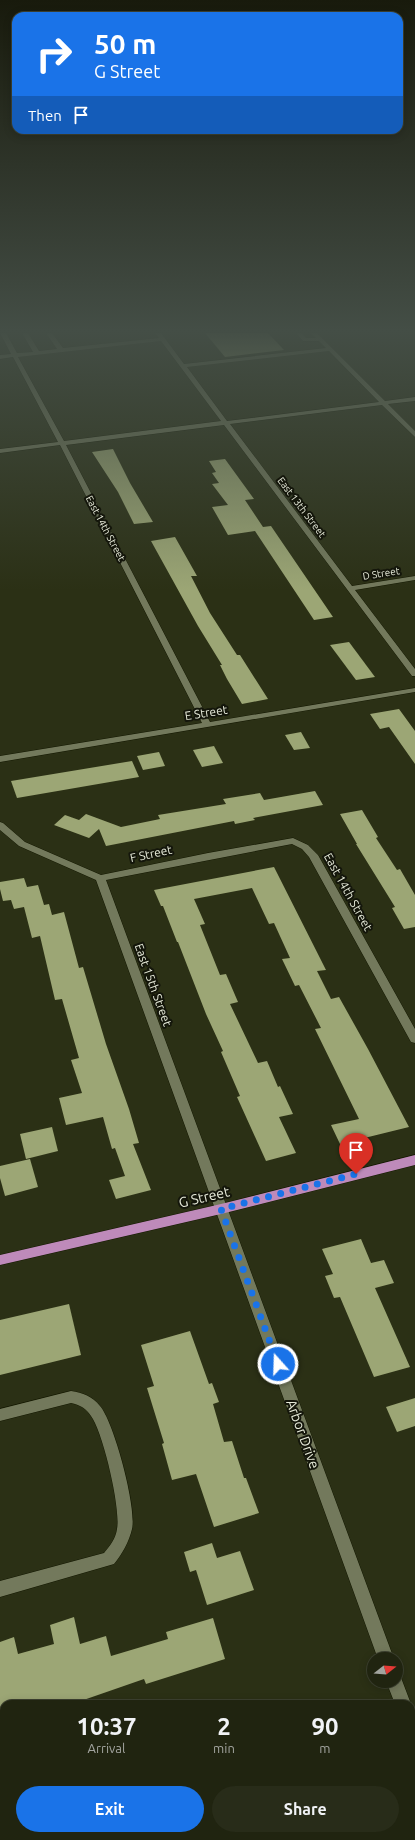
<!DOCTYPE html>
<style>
:root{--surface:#202410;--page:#282c19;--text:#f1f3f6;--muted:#a2a49f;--line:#3d4130;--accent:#1a73e8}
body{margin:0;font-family:Ubuntu,sans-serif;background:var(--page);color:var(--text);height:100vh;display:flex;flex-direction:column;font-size:15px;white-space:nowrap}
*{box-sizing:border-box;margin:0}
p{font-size:13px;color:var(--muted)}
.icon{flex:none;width:22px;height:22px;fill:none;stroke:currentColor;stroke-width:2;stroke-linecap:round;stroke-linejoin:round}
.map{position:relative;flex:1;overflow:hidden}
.panel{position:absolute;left:0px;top:1700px;width:415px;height:140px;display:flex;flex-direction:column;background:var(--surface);border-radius:12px 12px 0 0;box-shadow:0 2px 10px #0003,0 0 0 1px var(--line)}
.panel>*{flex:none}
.banner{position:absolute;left:12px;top:12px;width:391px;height:122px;border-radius:12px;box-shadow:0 2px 10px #0003,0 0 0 1px var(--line);background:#1a73e8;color:#fff;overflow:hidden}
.needle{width:26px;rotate:73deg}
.controls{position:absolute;left:367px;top:1652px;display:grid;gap:8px}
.controls a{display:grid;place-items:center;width:36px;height:36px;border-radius:50%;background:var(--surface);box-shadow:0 2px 10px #0003,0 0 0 1px var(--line);font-size:20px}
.pin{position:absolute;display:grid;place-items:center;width:34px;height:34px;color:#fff;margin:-41px -17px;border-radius:50% 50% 50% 0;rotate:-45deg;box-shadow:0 0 4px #0007}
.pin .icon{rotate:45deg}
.me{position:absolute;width:44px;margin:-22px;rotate:340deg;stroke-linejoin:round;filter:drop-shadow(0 0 3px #0008)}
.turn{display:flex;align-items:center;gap:14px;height:84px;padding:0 16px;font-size:18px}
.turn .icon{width:52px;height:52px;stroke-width:2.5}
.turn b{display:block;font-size:28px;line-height:34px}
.then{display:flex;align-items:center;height:38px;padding:0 16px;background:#0003;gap:8px;font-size:15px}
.eta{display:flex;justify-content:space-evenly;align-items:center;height:68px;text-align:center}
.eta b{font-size:24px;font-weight:700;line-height:28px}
.cta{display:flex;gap:8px;margin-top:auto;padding:8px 16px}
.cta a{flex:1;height:46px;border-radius:24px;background:var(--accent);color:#fff;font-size:16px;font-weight:700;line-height:46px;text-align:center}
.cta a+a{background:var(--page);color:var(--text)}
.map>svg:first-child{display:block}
.building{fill:#9ca675}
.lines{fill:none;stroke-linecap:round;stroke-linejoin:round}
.minor-casing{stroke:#131700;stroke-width:1}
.major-casing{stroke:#131700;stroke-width:1}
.minor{fill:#73795c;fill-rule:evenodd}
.major{fill:#be8aba;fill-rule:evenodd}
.route{stroke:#1a73e8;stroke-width:7;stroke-dasharray:0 12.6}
.labels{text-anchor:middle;stroke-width:4;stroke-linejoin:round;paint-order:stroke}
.far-street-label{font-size:10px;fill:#e8ecdb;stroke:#14160b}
.street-label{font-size:12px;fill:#e8ecdb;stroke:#14160b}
.near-street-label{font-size:14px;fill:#e8ecdb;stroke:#14160b}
</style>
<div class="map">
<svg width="415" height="1840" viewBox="0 0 415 1840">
<rect width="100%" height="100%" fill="#2b3015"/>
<!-- building -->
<g class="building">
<path d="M205,333H268L284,350L225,357Z"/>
<path d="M113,449L130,483L153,522L134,524L118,492L92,452Z"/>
<path d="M225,459L254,499L245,500L263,527L271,526L333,617L314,620L255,531L228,535L212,507L228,505L212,484L219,483L212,473L216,472L209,461Z"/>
<path d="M175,537L197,576H191L210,613L237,655H240L268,699L242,704L227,679L220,665H222L198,626L151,541Z"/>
<path d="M349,642L375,677L356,680L330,645Z"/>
<path d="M399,709L415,731V764L389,727L380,729L370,714Z"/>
<path d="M301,732L310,748L294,750L285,735Z"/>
<path d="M214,746L223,763L202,767L193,750Z"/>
<path d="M159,752L165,766L143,770L137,756Z"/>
<path d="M132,761L139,777L17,798L11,781Z"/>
<path d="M315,791L323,805L253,818L255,820L235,824L234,821L106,846L99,829L89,838L54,825L65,815L79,820L86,814L121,827L160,819L158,815L226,804L223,799L260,793L264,800Z"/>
<path d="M362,810L378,837L376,838L397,870L400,869L415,895V927L404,929L392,908L395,907L356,844H357L340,814Z"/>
<path d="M274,867L326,970L317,971L331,999L339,997L368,1049L409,1127L340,1144L331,1125L359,1119L315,1029L321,1028L299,985L295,986L282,959L290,958L274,923L269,924L252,888L194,899L205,924L200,925L220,975L226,974L238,1002L230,1004L258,1063L267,1061L278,1087L280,1086L293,1114L279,1117L296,1153L266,1161L237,1097L240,1096L221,1052L223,1051L206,1014L178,942H177L163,906H161L154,890Z"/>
<path d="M24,878L27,887L38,885L44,905L49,904L52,915L64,912L79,968L83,967L106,1044L129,1109L139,1143L133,1144L151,1190L116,1199L109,1180L125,1176L115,1148L112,1149L103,1117L66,1125L59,1098L82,1093L71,1060L79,1058L62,999L55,1000L40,936L32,938L24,907L14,909L11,900L3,901L0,889V882Z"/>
<path d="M52,1127L58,1151L26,1159L20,1134Z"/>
<path d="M30,1159L38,1187L5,1196L0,1178V1166Z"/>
<path d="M361,1239L371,1263L384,1260L394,1283L375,1288L410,1367L374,1377L340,1297L334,1298L325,1276L333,1274L322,1249Z"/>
<path d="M69,1304L81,1355L0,1375V1320Z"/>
<path d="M190,1331L209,1384L212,1383L219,1402L213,1404L224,1442L232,1441L244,1478H246L259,1513L214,1527L196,1474L172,1480L162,1444L164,1443L147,1388L154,1386L141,1345Z"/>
<path d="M415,1398V1426L397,1432L386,1407Z"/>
<path d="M212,1543L217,1558L240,1551L254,1590L207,1605L196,1570L190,1572L184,1552Z"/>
<path d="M74,1617L80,1644L106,1636L111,1656L168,1639L166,1632L213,1618L225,1659L146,1684L144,1679L72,1704H4V1706L0,1707V1642L14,1637L18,1654L54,1644L50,1625Z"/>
</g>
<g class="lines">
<!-- minor casing -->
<g class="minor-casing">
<g id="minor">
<path d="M0,333H6L17,353L33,352L22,333H28L39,351L57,349L46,333H52L63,348L159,338L155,333H161L184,364L326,348L319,341H303L296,333H302L306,338H316L311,333H317L385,401L415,397V401L388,404L415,431V437L382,405L230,424L352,586L415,576V580L355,590L415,669V676H412L224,425L66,445L210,722L415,688V692L0,762V756L202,723L60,445L0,453V449L58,442L13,357L0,359V355L11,354ZM161,341L221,421L64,441L18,357ZM329,351L379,402L227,421L187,367Z"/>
<path d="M0,822L3,823L25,842L101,875L208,853L293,838L308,845L318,855L415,1029V1043L411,1042L309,857L302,849L292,844L106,880L394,1659H378L96,880L19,846L0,830Z"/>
<path d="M71,1391C83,1393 92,1396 100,1406C114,1422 137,1508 132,1529C129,1542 122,1554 114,1564L0,1597V1581L104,1553C110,1546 116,1538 117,1529C121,1509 103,1432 91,1416C86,1408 80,1405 71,1403L0,1421V1409Z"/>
<path d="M396,1674L400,1675L411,1704H395L386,1681H396Z"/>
<path d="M411,1718L415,1720V1745L411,1744Z"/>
<path d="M415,1814V1832L411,1833V1815Z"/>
<path d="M359,1836H386L384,1840H357Z"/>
</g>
</g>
<!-- major casing -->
<g class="major-casing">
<path id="major" d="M415,1155V1165L221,1214L0,1265V1255L221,1204Z"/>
</g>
<!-- minor -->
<use href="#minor" class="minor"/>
<!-- major -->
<use href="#major" class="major"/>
</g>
<!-- sky -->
<linearGradient id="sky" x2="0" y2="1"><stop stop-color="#181a0c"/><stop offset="0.56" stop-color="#444e46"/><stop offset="1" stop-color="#444e46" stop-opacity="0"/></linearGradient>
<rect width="415" height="591" fill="url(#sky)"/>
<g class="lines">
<!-- route -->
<path class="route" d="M278,1364L221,1209L356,1174"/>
</g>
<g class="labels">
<!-- far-street labels -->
<g class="far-street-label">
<text transform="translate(302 507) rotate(53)" y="4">East 13th Street</text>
<text transform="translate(106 528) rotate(62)" y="4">East 14th Street</text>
<text transform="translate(381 573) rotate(-9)" y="4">D Street</text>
</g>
<!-- street labels -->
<g class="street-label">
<text transform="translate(206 713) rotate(-9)" y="4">E Street</text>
<text transform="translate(151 854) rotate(-12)" y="4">F Street</text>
<text transform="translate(348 892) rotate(61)" y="4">East 14th Street</text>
<text transform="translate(153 985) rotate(70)" y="4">East 15th Street</text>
</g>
<!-- near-street labels -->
<g class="near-street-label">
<text transform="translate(204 1197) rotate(-13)" y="5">G Street</text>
<text transform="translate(303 1434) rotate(70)" y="5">Arbor Drive</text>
</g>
</g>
</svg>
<div class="controls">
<a><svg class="needle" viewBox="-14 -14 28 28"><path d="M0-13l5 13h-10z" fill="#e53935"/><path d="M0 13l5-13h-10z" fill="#a2a49f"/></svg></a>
</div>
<div class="pin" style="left:356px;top:1174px;background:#d93025"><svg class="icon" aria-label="arrive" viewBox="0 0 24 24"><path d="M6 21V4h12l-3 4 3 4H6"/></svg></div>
<svg class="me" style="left:278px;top:1364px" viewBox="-20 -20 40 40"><circle r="17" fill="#1a73e8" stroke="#fff" stroke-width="3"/><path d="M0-11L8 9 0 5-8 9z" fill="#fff"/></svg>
<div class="banner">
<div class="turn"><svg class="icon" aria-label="right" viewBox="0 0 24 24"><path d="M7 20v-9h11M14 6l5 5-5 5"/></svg><div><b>50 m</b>G Street</div></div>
<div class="then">Then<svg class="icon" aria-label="arrive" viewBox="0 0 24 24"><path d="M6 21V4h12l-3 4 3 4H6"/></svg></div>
</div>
<section class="panel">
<div class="eta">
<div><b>10:37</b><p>Arrival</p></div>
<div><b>2</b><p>min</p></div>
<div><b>90</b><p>m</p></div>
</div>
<div class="cta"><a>Exit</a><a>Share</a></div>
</section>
</div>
